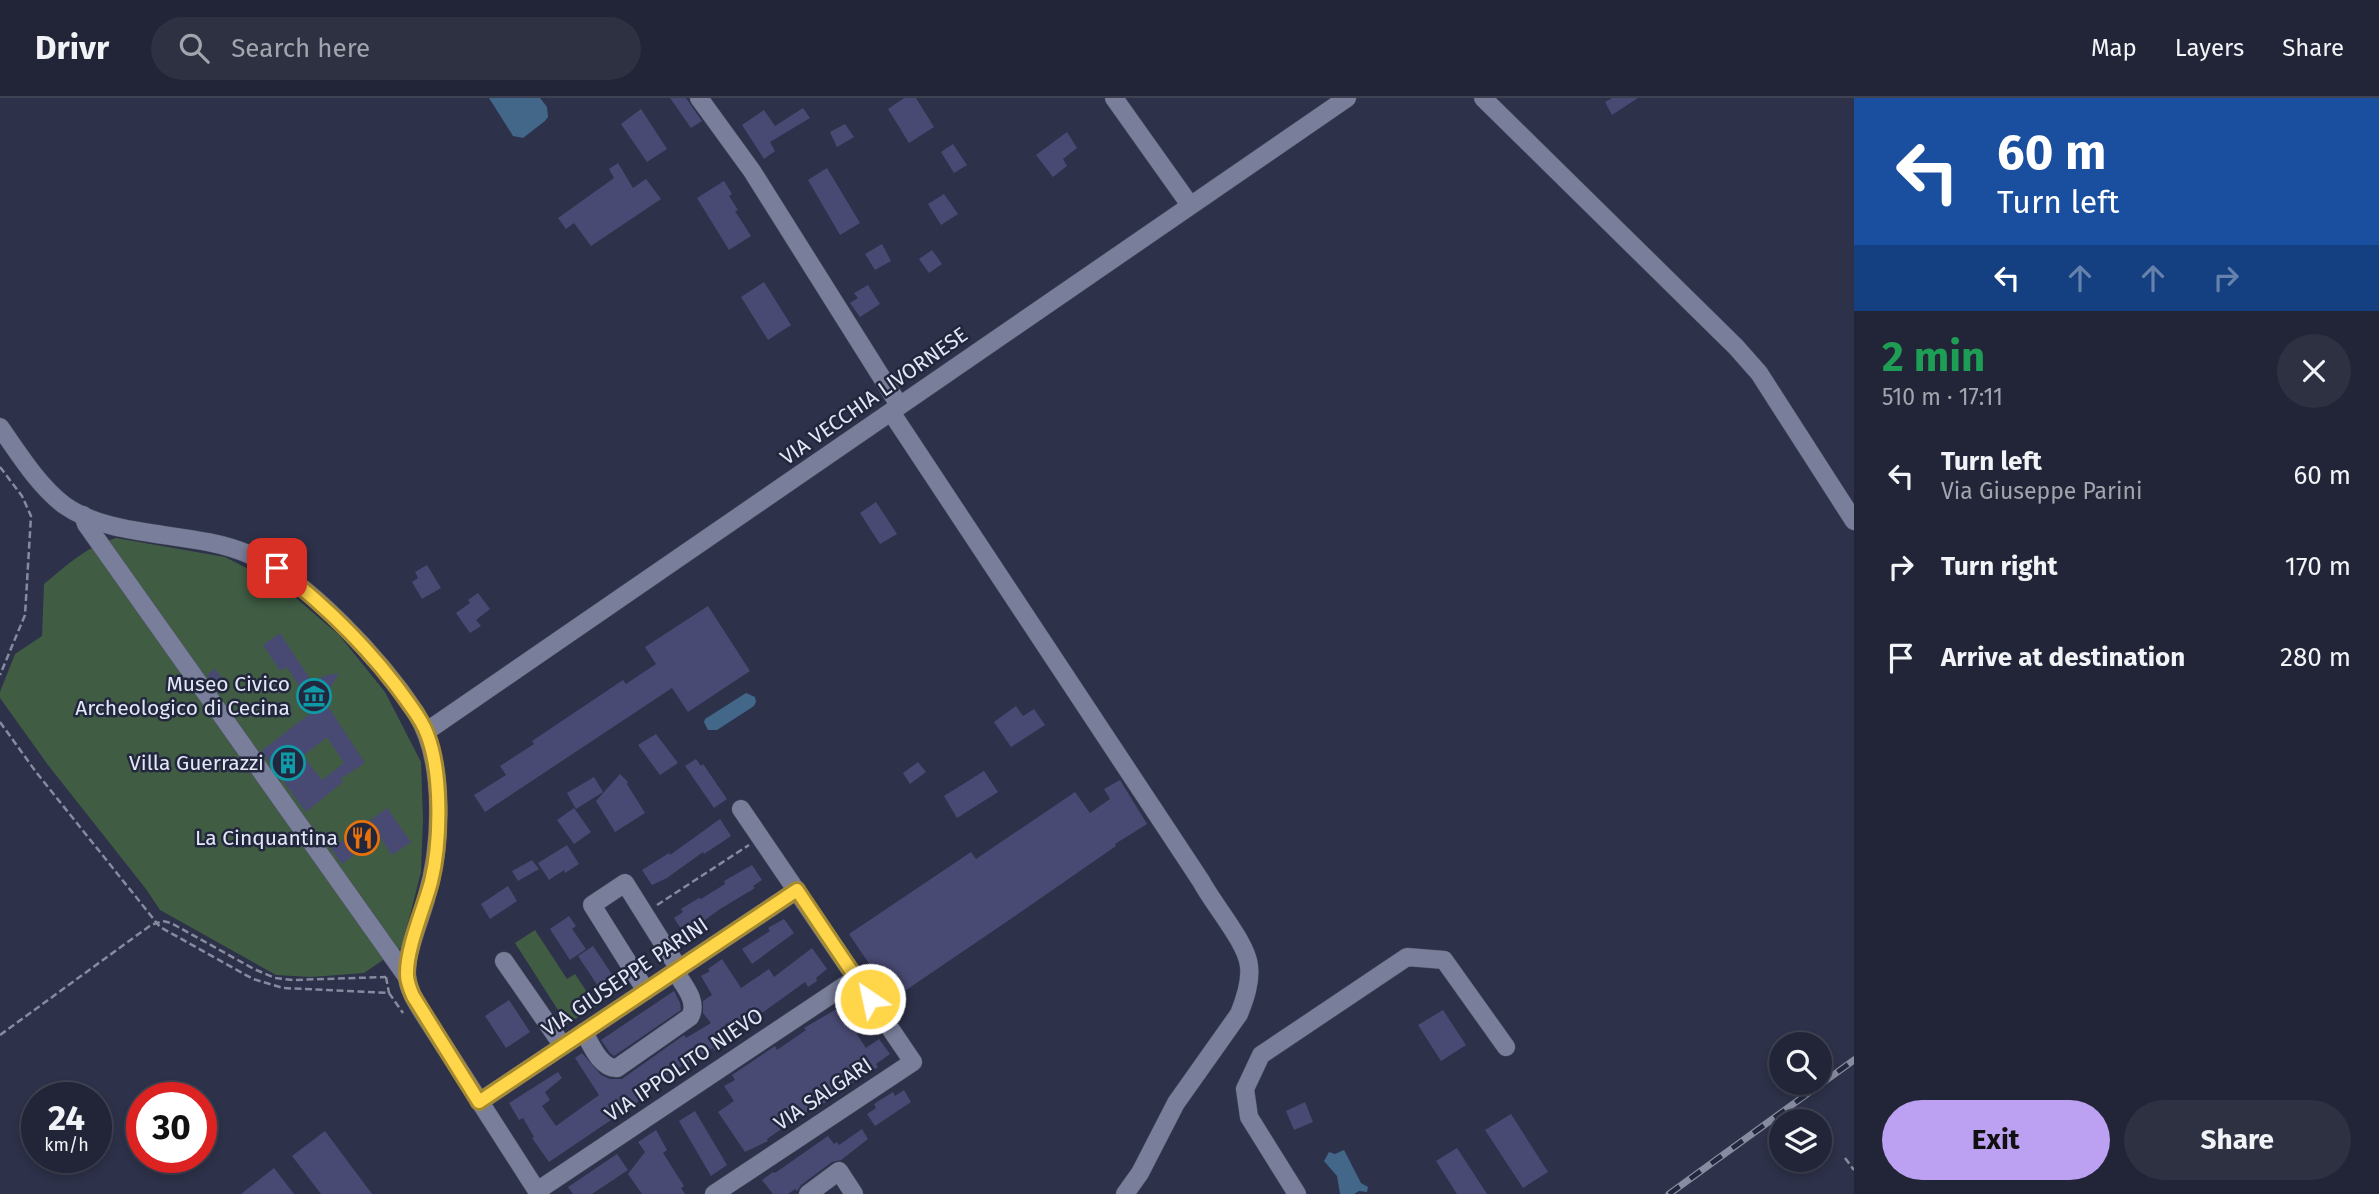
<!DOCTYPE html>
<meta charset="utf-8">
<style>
:root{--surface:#222537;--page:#2e3142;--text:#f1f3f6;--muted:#a2a5ad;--line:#3f4252;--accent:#bca0f2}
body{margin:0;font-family:"Fira Sans",sans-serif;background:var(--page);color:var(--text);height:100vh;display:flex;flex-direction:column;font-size:26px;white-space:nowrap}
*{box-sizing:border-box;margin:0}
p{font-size:23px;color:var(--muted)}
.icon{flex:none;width:38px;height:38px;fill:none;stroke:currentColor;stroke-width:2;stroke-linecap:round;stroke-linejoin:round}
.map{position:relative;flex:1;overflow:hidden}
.panel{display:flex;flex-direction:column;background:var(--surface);width:525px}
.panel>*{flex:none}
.banner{background:#1a4fa0;color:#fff;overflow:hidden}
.fabs{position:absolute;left:1769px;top:934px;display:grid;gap:14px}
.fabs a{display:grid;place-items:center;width:63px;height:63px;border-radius:50%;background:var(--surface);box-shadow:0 4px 10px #0003,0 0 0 2px var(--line);font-size:35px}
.speed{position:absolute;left:21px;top:984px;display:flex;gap:14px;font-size:35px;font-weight:700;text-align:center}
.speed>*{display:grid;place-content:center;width:91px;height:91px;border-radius:50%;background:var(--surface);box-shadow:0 4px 10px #0003,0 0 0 2px var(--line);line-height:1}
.speed small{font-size:18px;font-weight:400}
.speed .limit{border:10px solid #d22;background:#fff;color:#111}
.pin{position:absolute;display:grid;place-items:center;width:60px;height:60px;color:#fff;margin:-30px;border-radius:14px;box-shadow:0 4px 10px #0006}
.me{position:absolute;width:77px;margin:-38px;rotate:326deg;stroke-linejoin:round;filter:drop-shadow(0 0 5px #0008)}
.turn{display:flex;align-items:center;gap:24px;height:147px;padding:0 28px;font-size:32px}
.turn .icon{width:91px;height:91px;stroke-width:2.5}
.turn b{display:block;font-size:49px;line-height:60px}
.lanes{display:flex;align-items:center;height:66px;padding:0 28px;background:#0003;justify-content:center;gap:35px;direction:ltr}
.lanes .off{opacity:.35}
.round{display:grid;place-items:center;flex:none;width:74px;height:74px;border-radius:37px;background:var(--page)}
.headline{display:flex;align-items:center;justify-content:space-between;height:119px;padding:0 28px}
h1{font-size:42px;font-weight:700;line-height:52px;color:#1e9e55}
.primary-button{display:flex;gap:14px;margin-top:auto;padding:14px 28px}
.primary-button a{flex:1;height:80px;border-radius:42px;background:var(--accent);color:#111;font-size:28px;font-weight:700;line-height:80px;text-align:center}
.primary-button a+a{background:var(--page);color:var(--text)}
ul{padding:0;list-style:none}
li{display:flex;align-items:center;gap:21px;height:91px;padding:0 28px}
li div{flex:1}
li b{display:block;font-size:26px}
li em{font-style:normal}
header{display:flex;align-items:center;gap:42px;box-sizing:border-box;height:98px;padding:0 35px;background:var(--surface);border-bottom:2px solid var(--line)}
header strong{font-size:33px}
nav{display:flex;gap:38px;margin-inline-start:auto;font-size:24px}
.search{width:490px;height:63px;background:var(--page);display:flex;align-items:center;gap:18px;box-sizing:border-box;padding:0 24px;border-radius:38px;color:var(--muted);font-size:26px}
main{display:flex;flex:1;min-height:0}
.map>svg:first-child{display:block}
.green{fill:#405d44}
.water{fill:#426789}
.building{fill:#494a73;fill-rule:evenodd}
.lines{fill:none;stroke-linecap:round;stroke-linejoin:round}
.minor-casing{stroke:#4b4f62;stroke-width:19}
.path{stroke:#878b9f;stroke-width:2.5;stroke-dasharray:7 3.5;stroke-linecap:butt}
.minor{stroke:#797e9a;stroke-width:18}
.rail-casing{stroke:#888ca0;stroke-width:7}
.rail{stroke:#23273e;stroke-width:4.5;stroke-dasharray:13;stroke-linecap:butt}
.route-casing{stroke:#a68a30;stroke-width:18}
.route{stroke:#ffd54a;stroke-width:12}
.labels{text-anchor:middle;stroke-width:5;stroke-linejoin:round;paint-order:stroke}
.street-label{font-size:21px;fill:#e3e7f6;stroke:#23273e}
.poi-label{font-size:21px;fill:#e3e7f6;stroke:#23273e;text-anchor:end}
</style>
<header>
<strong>Drivr</strong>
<div class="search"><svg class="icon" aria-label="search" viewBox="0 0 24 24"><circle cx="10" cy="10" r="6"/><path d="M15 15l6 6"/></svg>Search here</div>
<nav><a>Map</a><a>Layers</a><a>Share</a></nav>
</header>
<main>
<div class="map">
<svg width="1854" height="1096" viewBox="0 0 1854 1096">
<rect width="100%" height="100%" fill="#2d3149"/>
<!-- green -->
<g class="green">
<path d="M116,440L225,459L283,489L339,537L385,594L421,664L423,721L421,774L402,849L364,875L311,879L276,877L160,812L146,791L48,667L0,600V594L15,556L42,538L44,486C67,467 87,448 116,440Z"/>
<path d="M535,832L567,881L575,876L596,908L567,926L515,845Z"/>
</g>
<!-- water -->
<g class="water">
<path d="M489,0H540L547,9L548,19L545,23L523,40L513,38Z"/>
<path d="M746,595L755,599L756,604L754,608L717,632H708L704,624L705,621Z"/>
<path d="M1344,1052L1361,1085L1368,1089L1367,1094L1359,1093L1354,1096H1340L1337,1078L1324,1063L1329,1054L1335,1056Z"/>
</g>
<!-- building -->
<g class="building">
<path d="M670,0H686L702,23L691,30Z"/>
<path d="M904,0H916L934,29L909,45L888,11Z"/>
<path d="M1612,0H1638L1612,17L1605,4Z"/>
<path d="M803,10L810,20L770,44L775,53L764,61L742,27L764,12L775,28Z"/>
<path d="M641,11L667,51L647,64L621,26Z"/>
<path d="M845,26L854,39L837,49L830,34Z"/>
<path d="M1067,34L1077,50L1063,61L1067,68L1053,79L1036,57Z"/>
<path d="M953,46L967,67L954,75L941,54Z"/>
<path d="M618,65L633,90L646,81L661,101L591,148L574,125L566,131L558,120L614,80L609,71Z"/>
<path d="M827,70L860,125L840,137L808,82Z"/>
<path d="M724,83L732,96L729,98L738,112L735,113L751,138L729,152L697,100Z"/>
<path d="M944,96L958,116L941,127L928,106Z"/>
<path d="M882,146L891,163L875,172L865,156Z"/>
<path d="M932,152L942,166L929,175L919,161Z"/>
<path d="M764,184L791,227L768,242L741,199Z"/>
<path d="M868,187L880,206L860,219L850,205L858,200L854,195Z"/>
<path d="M876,404L897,436L880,446L860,415Z"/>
<path d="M427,467L441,490L422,501L412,484L418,480L415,474Z"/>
<path d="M478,495L490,511L476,522L481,528L470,535L456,515L470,505L468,502Z"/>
<path d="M708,508L750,573L688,614L672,590L485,714L474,697L506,677L500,668L534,646L532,643L623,582L626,586L656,566L645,549Z"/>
<path d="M280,535L314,587L323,578L339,575L331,589L320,596L365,665L340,681L343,684L306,714L261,653L311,615L305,606L302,608L298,604L305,597L287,569L280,573L263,547ZM327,639L344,665L322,682L303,658Z"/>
<path d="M215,571L222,580L214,586L207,577Z"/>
<path d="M1016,608L1023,618L1034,611L1045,627L1011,649L994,624Z"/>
<path d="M656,636L678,665L660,677L638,647Z"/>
<path d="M696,661L701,668L703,666L727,701L714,710L685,668Z"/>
<path d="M918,664L926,674L910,686L903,675Z"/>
<path d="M984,673L998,694L957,720L944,698Z"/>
<path d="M620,676L628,684L627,686L645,715L615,734L596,703Z"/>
<path d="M594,679L603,694L576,711L567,695Z"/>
<path d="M1120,682L1147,726L1115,746L1116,748L1015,818L893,901L849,836L971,754L976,761L1075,694L1090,715L1110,701L1104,691Z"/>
<path d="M387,710L411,744L392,757L379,738L342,766L331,751Z"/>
<path d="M574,710L591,734L574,746L557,722Z"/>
<path d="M720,721L731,738L704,756L703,754L667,780L652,787L642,772L669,755L670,757Z"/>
<path d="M567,747L579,766L565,775L564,772L549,782L538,765Z"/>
<path d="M532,762L539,771L518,783L512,773Z"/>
<path d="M752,767L762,782L753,788L755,790L720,811L694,830L692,828L683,834L674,820L683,814L681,811L699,800L701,801L725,786L724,783Z"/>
<path d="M508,788L517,803L490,821L481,806Z"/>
<path d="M569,818L576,828L572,831L586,851L570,862L550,831Z"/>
<path d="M784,821L794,835L752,866L742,851L770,833L768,830Z"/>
<path d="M593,848L615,881L600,891L578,858Z"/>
<path d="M812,850L827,871L816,880L817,883L808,889L805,884L737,933L739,936L714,953L713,950L663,979L637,1000L639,1003L549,1064L532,1040L534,1039L523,1020L519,1022L509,1005L558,974L562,980L545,994L550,1002L542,1008L556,1028L599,997L575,960L582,955L601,977L610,981H622L684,937L686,940L711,925L703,915V903L712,897L701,878L710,873L708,871L722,861L741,890L769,871L774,879Z"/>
<path d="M674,893L680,905L681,912L614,958L610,955L601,942Z"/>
<path d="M509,902L530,934L506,950L485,918Z"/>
<path d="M845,906L858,926L853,930L866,950L879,941L890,956L876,966L878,969L828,1000L829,1002L820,1008L819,1006L790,1025L767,1041L768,1043L745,1054L718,1014L734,1003L724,988L735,982L732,977L775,948L777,952L806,932L804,930Z"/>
<path d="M1443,912L1466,947L1441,963L1418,927Z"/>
<path d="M904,992L911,1004L875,1028L867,1016L876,1010L874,1006L893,994L895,998Z"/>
<path d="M1305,1004L1313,1024L1294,1032L1286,1013Z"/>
<path d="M695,1013L727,1067L711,1078L679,1023Z"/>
<path d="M1511,1016L1548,1074L1523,1090L1485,1032Z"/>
<path d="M862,1031L868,1041L841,1062L832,1064L801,1087L797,1093L795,1091L788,1096H773L762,1082L773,1074L775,1075L828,1038L834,1046L837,1044L839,1047Z"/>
<path d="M656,1032L667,1052L663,1055L684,1088L681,1090L685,1096H642L628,1076L645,1054L638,1044Z"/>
<path d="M325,1033L372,1096H321L292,1058Z"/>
<path d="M1457,1050L1487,1096H1457L1436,1063Z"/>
<path d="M617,1056L628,1072L592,1096H573L568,1089Z"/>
<path d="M274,1070L294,1096H241Z"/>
</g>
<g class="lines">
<!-- minor casing -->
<g class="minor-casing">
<g id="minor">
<path d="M699,0L752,73L899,307"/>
<path d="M1114,0L1190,107"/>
<path d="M1483,0L1736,249L1759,275L1854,423"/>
<path d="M891,314L1201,783C1213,806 1247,845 1249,868C1251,884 1245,901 1239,916L1176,1005L1140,1075L1125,1096"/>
<path d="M0,329C19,356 38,387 64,407C113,442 193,432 248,456C307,481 381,562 416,615C446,663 442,748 426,801C420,823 405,856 407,878C408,891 415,902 421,912L539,1096"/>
<path d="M83,417L86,426L407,879"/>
<path d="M427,633L1347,0"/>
<path d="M504,863L563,948"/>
<path d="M646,893L592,807L625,785L679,871"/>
<path d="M584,934C591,947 601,971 617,970L690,919C699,903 683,887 675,873"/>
<path d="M479,1004L797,792"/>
<path d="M537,1093L856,880"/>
<path d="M714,1096L913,964L741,711"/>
<path d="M808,1096L839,1073L854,1096"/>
<path d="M1297,1096L1249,1019L1245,991L1261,957L1407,859L1444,862L1506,949"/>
</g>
</g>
<!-- path -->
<g class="path">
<path d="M0,369L22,398L31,418L25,517L0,577"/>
<path d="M0,624L36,674L160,829L253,881L283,890L389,895L403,915"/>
<path d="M657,807L749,747"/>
<path d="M386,879L389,895"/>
<path d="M0,937L151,827L163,823L171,825L254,871L275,880L293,882L386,879"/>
<path d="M1845,1060L1854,1072"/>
</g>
<!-- minor -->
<use href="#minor" class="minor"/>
<!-- rail casing -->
<g class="rail-casing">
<path id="rail" d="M1669,1096L1854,962"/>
</g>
<!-- rail -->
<use href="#rail" class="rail"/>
</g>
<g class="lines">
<!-- route casing -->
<g class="route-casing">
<path id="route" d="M277,470C326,508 372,553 408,604C415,614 423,624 427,636C442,674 441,744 431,784C424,810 406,851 407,877C407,884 410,891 413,898L479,1004L797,792L870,901"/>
</g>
<!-- route -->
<use href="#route" class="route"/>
</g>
<!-- icons -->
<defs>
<g id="museum-ring" transform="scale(1.75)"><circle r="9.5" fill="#23273e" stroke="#0f9aa8" stroke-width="1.5"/><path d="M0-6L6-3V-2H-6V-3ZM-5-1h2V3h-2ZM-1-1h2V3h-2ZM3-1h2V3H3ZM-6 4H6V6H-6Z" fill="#0f9aa8"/></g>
<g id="building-ring" transform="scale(1.75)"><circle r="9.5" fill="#23273e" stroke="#0f9aa8" stroke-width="1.5"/><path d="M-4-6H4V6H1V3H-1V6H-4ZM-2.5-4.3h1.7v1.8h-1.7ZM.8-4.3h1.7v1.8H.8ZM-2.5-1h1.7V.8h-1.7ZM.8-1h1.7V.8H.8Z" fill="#0f9aa8"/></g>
<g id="restaurant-ring" transform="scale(1.75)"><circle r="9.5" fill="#23273e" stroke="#e8710a" stroke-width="1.5"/><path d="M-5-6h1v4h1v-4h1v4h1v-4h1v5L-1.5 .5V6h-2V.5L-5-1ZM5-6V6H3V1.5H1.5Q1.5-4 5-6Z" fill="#e8710a"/></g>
</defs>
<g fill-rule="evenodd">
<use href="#museum-ring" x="314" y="598"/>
<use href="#building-ring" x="288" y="665"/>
<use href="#restaurant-ring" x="362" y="740"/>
</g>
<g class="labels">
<!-- street labels -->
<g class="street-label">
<text transform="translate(874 298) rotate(-35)" y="7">VIA VECCHIA LIVORNESE</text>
<text transform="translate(625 879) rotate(-34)" y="7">VIA GIUSEPPE PARINI</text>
<text transform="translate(684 967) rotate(-34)" y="7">VIA IPPOLITO NIEVO</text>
<text transform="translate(823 996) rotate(-34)" y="7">VIA SALGARI</text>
</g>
<!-- poi labels -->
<g class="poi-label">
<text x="290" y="593">Museo Civico<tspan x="290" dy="24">Archeologico di Cecina</tspan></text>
<text x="264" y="672">Villa Guerrazzi</text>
<text x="338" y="747">La Cinquantina</text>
</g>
</g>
</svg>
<div class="fabs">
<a><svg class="icon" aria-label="search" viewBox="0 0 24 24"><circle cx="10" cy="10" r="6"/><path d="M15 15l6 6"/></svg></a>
<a><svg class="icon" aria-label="layers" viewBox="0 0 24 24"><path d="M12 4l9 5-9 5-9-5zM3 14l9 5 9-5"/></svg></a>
</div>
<div class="speed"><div>24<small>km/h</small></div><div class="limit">30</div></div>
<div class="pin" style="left:277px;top:470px;background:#d93025"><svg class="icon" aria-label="arrive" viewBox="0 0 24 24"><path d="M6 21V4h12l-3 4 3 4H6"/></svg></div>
<svg class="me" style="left:870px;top:901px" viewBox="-20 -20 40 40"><circle r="17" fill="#ffd54a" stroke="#fff" stroke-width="3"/><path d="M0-11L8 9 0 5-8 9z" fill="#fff"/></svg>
</div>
<section class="panel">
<div class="banner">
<div class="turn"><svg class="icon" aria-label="left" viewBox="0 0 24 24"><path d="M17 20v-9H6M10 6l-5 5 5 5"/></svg><div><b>60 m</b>Turn left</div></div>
<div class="lanes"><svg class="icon" aria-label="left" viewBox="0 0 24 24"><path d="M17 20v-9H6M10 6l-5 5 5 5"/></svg><svg class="icon off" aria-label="ahead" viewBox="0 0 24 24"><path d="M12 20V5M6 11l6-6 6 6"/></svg><svg class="icon off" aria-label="ahead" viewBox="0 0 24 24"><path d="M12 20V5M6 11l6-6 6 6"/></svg><svg class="icon off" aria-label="right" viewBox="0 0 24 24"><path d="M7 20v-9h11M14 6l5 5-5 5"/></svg></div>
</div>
<div class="headline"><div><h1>2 min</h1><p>510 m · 17:11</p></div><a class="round"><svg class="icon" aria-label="close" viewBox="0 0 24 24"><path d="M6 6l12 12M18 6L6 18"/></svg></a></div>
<ul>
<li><svg class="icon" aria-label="left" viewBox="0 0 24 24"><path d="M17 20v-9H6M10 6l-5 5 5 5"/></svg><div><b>Turn left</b><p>Via Giuseppe Parini</p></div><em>60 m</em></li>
<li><svg class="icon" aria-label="right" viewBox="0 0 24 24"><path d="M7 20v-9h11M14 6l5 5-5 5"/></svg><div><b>Turn right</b></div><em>170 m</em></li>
<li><svg class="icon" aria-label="arrive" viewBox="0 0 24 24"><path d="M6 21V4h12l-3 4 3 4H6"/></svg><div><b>Arrive at destination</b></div><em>280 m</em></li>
</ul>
<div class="primary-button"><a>Exit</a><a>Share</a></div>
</section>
</main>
